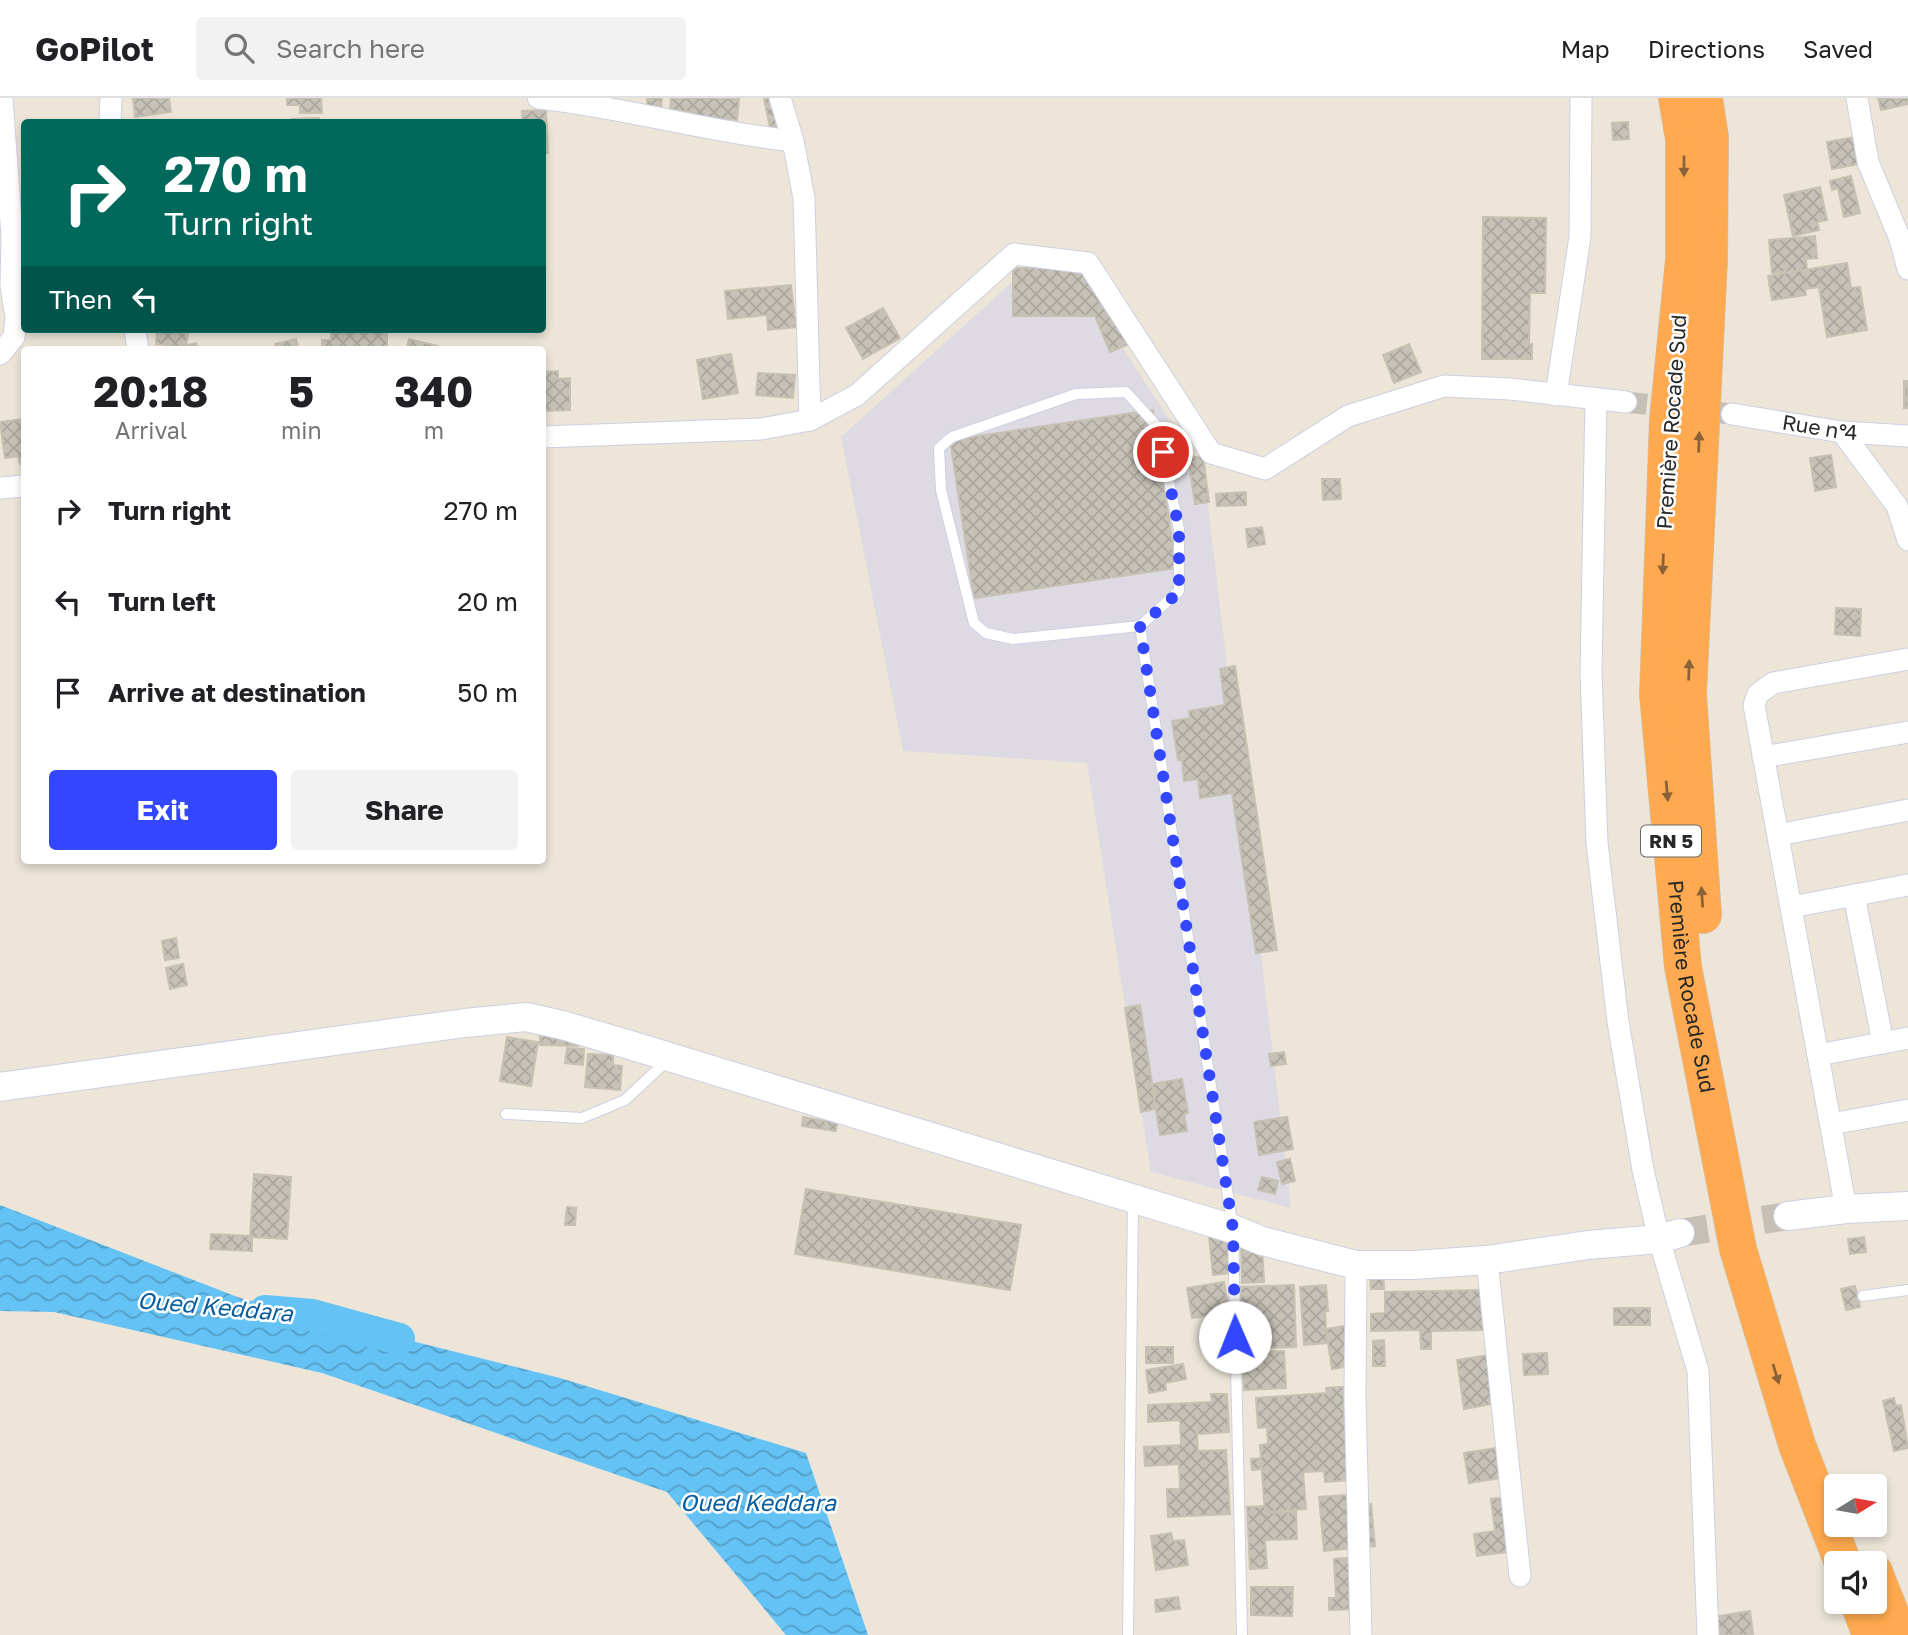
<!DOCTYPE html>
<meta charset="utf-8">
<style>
:root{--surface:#fff;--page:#f2f2f2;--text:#202124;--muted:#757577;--line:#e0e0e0;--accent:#3247ff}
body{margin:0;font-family:"Golos Text",sans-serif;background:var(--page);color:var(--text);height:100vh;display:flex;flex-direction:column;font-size:26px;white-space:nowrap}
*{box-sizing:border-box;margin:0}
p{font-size:23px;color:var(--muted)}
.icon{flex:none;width:38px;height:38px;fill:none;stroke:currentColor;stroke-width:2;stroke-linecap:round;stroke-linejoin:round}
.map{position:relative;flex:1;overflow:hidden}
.drawer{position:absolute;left:21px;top:248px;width:525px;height:518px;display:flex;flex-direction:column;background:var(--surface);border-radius:7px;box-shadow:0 4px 10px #0003}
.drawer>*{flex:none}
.hud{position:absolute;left:21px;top:21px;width:525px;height:214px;border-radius:7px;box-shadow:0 4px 10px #0003;background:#00695c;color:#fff;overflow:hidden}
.needle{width:46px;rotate:79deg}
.fabs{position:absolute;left:1824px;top:1376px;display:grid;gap:14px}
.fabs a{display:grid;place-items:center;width:63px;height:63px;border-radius:7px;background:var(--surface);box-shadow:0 4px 10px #0003;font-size:35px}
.pin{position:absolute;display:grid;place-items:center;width:60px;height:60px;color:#fff;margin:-30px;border:4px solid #fff;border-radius:50%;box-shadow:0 2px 7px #0007}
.me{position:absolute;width:77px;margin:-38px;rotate:359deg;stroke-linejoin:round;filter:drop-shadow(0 0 5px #0008)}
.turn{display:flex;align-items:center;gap:24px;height:147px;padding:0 28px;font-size:32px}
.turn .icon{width:91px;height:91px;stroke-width:2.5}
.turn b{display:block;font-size:49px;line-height:60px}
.then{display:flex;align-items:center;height:66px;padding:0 28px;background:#0003;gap:14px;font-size:26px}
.eta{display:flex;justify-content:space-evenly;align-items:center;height:119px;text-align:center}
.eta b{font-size:42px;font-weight:700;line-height:49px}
.button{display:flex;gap:14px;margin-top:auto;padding:14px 28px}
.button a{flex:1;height:80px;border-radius:7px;background:var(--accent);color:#fff;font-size:28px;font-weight:700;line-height:80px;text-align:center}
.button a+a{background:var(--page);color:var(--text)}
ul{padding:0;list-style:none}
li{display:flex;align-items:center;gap:21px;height:91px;padding:0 28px}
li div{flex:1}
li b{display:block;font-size:26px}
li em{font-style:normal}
header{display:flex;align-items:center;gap:42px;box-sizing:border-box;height:98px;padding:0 35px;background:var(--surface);border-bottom:2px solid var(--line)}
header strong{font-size:33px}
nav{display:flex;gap:38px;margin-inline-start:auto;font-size:24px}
.search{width:490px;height:63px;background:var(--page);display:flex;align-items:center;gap:18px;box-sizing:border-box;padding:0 24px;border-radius:7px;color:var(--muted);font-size:26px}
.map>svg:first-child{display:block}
.industrial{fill:#dddae3}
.water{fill:url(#water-waves)}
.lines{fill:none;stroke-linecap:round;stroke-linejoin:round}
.river{stroke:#65c2f4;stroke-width:32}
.building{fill:url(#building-cross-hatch);stroke:#c7c1b2;stroke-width:2}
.street-tunnel{stroke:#c5bfb5;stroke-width:21;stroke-dasharray:21 10;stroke-linecap:butt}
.secondary-tunnel{stroke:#c5bfb5;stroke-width:28;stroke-dasharray:28 14;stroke-linecap:butt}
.lane-casing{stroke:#ced0e2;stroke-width:12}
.street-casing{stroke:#ced0e2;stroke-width:23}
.secondary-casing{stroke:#ced0e2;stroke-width:30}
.highway-casing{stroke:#c7c7c7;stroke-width:38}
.lane{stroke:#fff;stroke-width:10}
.street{stroke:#fff;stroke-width:21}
.secondary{stroke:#fff;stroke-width:28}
.highway{stroke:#ffaa50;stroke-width:37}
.oneway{fill:#89623a}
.route{stroke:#3247ff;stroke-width:12;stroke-dasharray:0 21.6}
.labels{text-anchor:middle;stroke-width:5;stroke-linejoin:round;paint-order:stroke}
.shield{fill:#fff;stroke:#686868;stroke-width:2}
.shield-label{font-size:19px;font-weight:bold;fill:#282828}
.street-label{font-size:21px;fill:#282828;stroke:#fff}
.water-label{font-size:23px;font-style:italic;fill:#075d9d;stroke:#fff}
</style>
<header>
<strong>GoPilot</strong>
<div class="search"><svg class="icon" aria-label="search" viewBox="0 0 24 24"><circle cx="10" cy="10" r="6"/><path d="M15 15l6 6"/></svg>Search here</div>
<nav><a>Map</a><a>Directions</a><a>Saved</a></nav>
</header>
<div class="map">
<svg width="1908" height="1537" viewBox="0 0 1908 1537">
<defs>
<pattern id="water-waves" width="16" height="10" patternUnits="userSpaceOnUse" patternTransform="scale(1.75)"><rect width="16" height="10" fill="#65c2f4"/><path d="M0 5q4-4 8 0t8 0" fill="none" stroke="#539ec6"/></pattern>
<pattern id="building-cross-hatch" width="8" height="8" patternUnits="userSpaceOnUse" patternTransform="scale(1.75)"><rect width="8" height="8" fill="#c7c2b8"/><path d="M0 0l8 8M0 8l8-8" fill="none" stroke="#aba79e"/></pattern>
</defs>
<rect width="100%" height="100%" fill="#ece5d8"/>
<!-- industrial -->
<path class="industrial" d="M1010,186L1083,190L1204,374L1291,1110L1151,1074L1087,665L903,653L841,339Z"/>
<!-- water -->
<path class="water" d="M0,1107L240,1200L560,1280L806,1355L868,1537H786L667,1394L322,1275L54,1214L0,1213Z"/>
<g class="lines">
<!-- river -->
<path class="river" d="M265,1213L312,1217L399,1241"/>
</g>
<!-- building -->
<g class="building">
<path d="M133,0H169L171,14L135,19Z"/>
<path d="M287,0H321L322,15H300V7H287Z"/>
<path d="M647,0H662L661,10L647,8Z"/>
<path d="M671,0H739L737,22L692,18L693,14L670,12Z"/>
<path d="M764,0H776L782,33L771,35Z"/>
<path d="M1878,0H1908V6L1881,12Z"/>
<path d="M546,12L548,55L542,56V24H523L522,13Z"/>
<path d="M319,20V24H292V21Z"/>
<path d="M1628,24L1629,41L1613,42L1612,25Z"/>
<path d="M1856,39L1860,66L1832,71L1827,44Z"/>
<path d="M1851,78L1860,115L1844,119L1838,90L1832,92L1830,83Z"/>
<path d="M1820,89L1827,122L1817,124L1819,132L1793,138L1784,97Z"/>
<path d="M1483,119L1546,120L1545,195H1530L1529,247L1532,246V261H1482Z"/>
<path d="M1815,138L1817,160L1806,161L1807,172L1772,175L1769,142Z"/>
<path d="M1087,153L1127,247L1110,254L1095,218H1013V170H1087Z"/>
<path d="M1847,165L1851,190L1860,189L1867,232L1827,239L1819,189L1805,191L1806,197L1772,202L1768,178Z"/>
<path d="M791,187L796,229L768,232L767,217L728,221L725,193Z"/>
<path d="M883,210L900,240L863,261L846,230Z"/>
<path d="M157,231H182V235H188L186,249L156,246Z"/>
<path d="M331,231H387V252H322V242H331Z"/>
<path d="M296,241L299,252H268L276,250L275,246Z"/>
<path d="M409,241L438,248L437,252H406Z"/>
<path d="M196,245L198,252H170Z"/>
<path d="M1409,246L1421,274L1394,285L1383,257Z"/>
<path d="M731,256L738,295L703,301L697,262Z"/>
<path d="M558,273V281L570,280V312L542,313V274Z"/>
<path d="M758,275L795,277L793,300L756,297Z"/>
<rect x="1904" y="283" width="4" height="27"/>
<path d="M1153,312L1176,470L974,500L950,342Z"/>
<path d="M24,321V365L20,366L18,358L5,360L0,324Z"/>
<path d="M1831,357L1836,389L1815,393L1810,360Z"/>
<path d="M1203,358L1209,404L1195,406L1188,360Z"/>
<path d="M1322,381H1340L1341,401L1323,402Z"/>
<path d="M1246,394V407L1217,408L1216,396Z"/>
<path d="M1262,429L1265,446L1248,449L1246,431Z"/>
<path d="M1836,510L1861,511L1860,538L1835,536Z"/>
<path d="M1235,568L1277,852L1256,855L1232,695L1200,700L1198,681L1184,683L1182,662H1178L1172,623L1190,620L1189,613L1225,607L1220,571Z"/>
<path d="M176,840L179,860L165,862L162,843Z"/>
<path d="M183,866L187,887L170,891L166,870Z"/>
<path d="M1140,907L1156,1011L1141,1014L1125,910Z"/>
<path d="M540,926L578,927V948L540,947Z"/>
<path d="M507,939L538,944L531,988L500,983Z"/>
<path d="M567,950L584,951L583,967L565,965Z"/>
<path d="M1284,954L1286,966L1271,968L1269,956Z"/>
<path d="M588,956L613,957V967L622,968L620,992L585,989Z"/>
<path d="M1182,981L1188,1015L1184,1016L1187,1033L1160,1037L1152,986Z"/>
<path d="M803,1019L837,1025L836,1033L802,1028Z"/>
<path d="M1287,1019L1293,1051L1259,1057L1254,1024Z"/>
<path d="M1290,1061L1295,1083L1282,1086L1277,1064Z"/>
<path d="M254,1076L291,1079L287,1141L250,1139Z"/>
<path d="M1262,1079L1278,1083L1275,1096L1258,1092Z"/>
<path d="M806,1091L1021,1127L1010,1192L795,1156Z"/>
<path d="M567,1109L576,1110L575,1127H565Z"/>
<path d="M211,1136L252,1138V1153L210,1151Z"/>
<path d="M1227,1137L1231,1175L1213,1177L1209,1139Z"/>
<path d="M1864,1139L1866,1154L1850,1156L1848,1141Z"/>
<path d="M1262,1146L1264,1184L1242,1185L1241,1147Z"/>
<path d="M1370,1171H1383L1384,1191H1371Z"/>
<path d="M1224,1184L1229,1215L1192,1220L1187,1190Z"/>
<path d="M1294,1187L1296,1249L1263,1250L1262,1230L1247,1231V1215H1241V1189Z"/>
<path d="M1326,1187L1328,1213H1325L1327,1245L1304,1247L1300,1189Z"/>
<path d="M1855,1188L1860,1209L1846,1212L1841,1191Z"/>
<path d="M1483,1192L1484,1232L1431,1233V1251H1421L1420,1232L1371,1233V1216L1385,1215V1194Z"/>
<rect x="1614" y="1210" width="36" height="17"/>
<path d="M1356,1226L1362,1266L1332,1271L1326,1231Z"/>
<path d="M1384,1242L1385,1268H1373V1243Z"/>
<rect x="1146" y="1249" width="27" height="16"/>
<path d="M1259,1250V1254L1284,1253L1286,1290L1244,1292L1242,1251Z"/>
<path d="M1547,1255L1548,1276L1524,1277L1523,1256Z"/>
<path d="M1490,1257L1497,1305L1464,1311L1457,1262Z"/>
<path d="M1183,1266L1186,1281L1165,1285L1166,1292L1149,1295L1146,1272Z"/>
<path d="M1358,1288L1360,1312L1344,1313L1345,1322L1358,1321L1362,1381L1325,1384L1324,1373L1303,1374L1306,1411L1265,1414L1260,1347L1268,1346L1267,1329L1258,1330L1256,1300L1327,1295L1326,1290Z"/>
<path d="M1211,1296H1227L1229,1334L1197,1336L1198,1353L1226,1352L1230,1416L1168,1419L1167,1391H1180L1179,1366L1145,1368L1144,1349L1181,1347L1180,1322L1148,1324V1307L1212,1304Z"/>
<path d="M1894,1300L1896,1308L1901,1307L1908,1350L1894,1353L1883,1303Z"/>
<path d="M1503,1349L1507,1379L1469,1385L1464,1355Z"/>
<path d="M1261,1360L1262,1371L1252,1372L1251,1361Z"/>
<path d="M1347,1397L1348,1408L1371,1406L1375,1448L1324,1453L1319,1399Z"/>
<path d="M1509,1399L1516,1453L1477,1458L1474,1436L1495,1433L1491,1401Z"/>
<path d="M1265,1408L1266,1415L1296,1414L1297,1441L1265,1442L1267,1470L1250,1471L1247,1409Z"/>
<path d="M1171,1435L1173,1443L1184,1442L1188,1467L1156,1472L1151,1438Z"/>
<path d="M1360,1459L1362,1511L1329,1512V1500H1336L1334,1461Z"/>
<path d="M1251,1489H1293L1292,1518L1251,1517Z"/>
<path d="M1178,1499L1180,1511L1156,1514L1155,1502Z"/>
<path d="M1750,1513L1753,1537H1716L1713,1519Z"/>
</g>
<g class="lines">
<!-- street-tunnel -->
<path class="street-tunnel" d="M1626,304L1732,316"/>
<!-- secondary-tunnel -->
<path class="secondary-tunnel" d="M1680,1135L1788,1118"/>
<!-- lane casing -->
<g class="lane-casing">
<g id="lane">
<path d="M1126,294L1157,328L1179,431V493L1140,528L1013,541L986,535L974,525L941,392L939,350L952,339L1076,296Z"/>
<path d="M1140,528L1233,1131L1242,1537"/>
<path d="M506,1016L582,1020L625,1002L669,961"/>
<path d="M1863,1198L1908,1192"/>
<path d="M1128,1537L1133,1102"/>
</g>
</g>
<!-- street casing -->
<g class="street-casing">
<g id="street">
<path d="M538,0C624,9 707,34 793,43"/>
<path d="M780,0L793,43L804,100L810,322"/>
<path d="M1857,0L1868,64L1900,141L1908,171"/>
<path d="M110,24L111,0"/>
<path d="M135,231L138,252"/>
<path d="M0,256L14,239L16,219L11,188L12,138L2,0"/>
<path d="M1556,297L1580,139L1581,0"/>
<path d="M1596,301L1591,574L1597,745L1618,924L1643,1072L1659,1141L1698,1273L1708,1537"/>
<path id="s1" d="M1732,316L1842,334L1908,338"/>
<path d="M1842,334L1897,408L1908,442"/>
<path d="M542,339L761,331L810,322L857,297L1014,156L1088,165L1211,355L1265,371L1348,318L1444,288L1510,291L1626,304"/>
<path d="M0,390L24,388"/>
<path d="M1763,659L1908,634"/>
<path d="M1778,737L1908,712"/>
<path d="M1854,797L1883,945"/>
<path d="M1791,809L1908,787"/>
<path d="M1818,957L1908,940"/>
<path d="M1831,1026L1908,1012"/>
<path d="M1846,1111L1754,607L1758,596L1773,585L1908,561"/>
<path d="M1487,1162L1520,1478"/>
<path d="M1356,1167L1355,1300L1361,1537"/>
</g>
</g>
<!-- secondary casing -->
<g class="secondary-casing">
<g id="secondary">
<path d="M0,989L465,925L526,919L562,927L630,947L1233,1131L1262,1143L1356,1167H1414L1487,1162L1588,1147L1659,1141L1680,1135"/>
<path d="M1788,1118L1846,1111L1908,1108"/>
</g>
</g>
<!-- highway casing -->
<g class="highway-casing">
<g id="highway">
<path id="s2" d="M1677,0L1684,41V161L1668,321L1658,597L1683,869L1738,1151L1797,1347L1843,1465"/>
<path d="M1703,817L1688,596L1709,161L1710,39L1704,0"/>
<path d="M1874,1474L1899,1537"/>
<path d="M1858,1503L1871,1537"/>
</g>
</g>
<!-- lane -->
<use href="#lane" class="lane"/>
<!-- street -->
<use href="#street" class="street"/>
<!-- secondary -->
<use href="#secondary" class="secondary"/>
<!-- highway -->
<use href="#highway" class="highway"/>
</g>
<!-- one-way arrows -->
<defs><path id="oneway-solid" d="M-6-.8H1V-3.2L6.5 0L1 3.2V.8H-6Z" transform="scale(1.75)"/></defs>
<g class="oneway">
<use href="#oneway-solid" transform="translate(1684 68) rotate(90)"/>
<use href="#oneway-solid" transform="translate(1699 344) rotate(-88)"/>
<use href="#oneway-solid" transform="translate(1663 466) rotate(92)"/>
<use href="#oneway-solid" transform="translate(1689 572) rotate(-88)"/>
<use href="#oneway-solid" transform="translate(1667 693) rotate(85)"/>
<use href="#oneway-solid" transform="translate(1702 799) rotate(-94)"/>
<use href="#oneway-solid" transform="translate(1776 1276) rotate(73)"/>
</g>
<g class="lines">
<!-- route -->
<path class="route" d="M1163,354L1179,431V494L1140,528L1233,1131L1235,1239"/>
</g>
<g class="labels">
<!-- shield labels -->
<rect class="shield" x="1641" y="727.5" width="60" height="31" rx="5"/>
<g class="shield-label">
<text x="1671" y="750">RN 5</text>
</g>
<!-- street labels -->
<g class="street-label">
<text transform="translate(1672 324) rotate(-86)" y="7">Première Rocade Sud</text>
<text dy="7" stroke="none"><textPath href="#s1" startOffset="89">Rue n°4</textPath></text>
<text dy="7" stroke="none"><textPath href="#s2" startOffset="892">Première Rocade Sud</textPath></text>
</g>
<!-- water labels -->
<g class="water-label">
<text transform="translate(215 1209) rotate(5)" y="8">Oued Keddara</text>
<text x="758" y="1413">Oued Keddara</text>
</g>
</g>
</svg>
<div class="fabs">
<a><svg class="needle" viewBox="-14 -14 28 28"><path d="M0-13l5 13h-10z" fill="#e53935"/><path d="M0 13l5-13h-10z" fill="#757577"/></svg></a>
<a><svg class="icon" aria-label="sound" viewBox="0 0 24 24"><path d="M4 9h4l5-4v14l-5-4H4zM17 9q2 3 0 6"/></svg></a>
</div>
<div class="pin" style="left:1163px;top:354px;background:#d93025"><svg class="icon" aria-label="arrive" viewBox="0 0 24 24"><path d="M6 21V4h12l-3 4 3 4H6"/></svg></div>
<svg class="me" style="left:1235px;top:1239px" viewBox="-20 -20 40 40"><circle r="19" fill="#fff"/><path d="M0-13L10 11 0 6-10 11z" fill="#3247ff"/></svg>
<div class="hud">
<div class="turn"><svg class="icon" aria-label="right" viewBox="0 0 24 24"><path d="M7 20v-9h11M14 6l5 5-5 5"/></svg><div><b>270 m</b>Turn right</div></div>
<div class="then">Then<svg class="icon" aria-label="left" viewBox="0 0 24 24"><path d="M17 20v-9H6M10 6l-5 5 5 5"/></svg></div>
</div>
<section class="drawer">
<div class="eta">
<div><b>20:18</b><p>Arrival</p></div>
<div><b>5</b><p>min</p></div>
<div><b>340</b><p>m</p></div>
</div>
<ul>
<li><svg class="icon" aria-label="right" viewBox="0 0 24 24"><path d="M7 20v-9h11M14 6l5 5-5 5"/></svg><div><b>Turn right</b></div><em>270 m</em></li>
<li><svg class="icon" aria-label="left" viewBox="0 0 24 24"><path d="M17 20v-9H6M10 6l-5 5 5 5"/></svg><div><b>Turn left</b></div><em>20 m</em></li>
<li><svg class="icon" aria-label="arrive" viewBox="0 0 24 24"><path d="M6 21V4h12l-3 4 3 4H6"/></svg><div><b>Arrive at destination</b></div><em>50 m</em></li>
</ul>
<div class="button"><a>Exit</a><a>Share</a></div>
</section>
</div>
